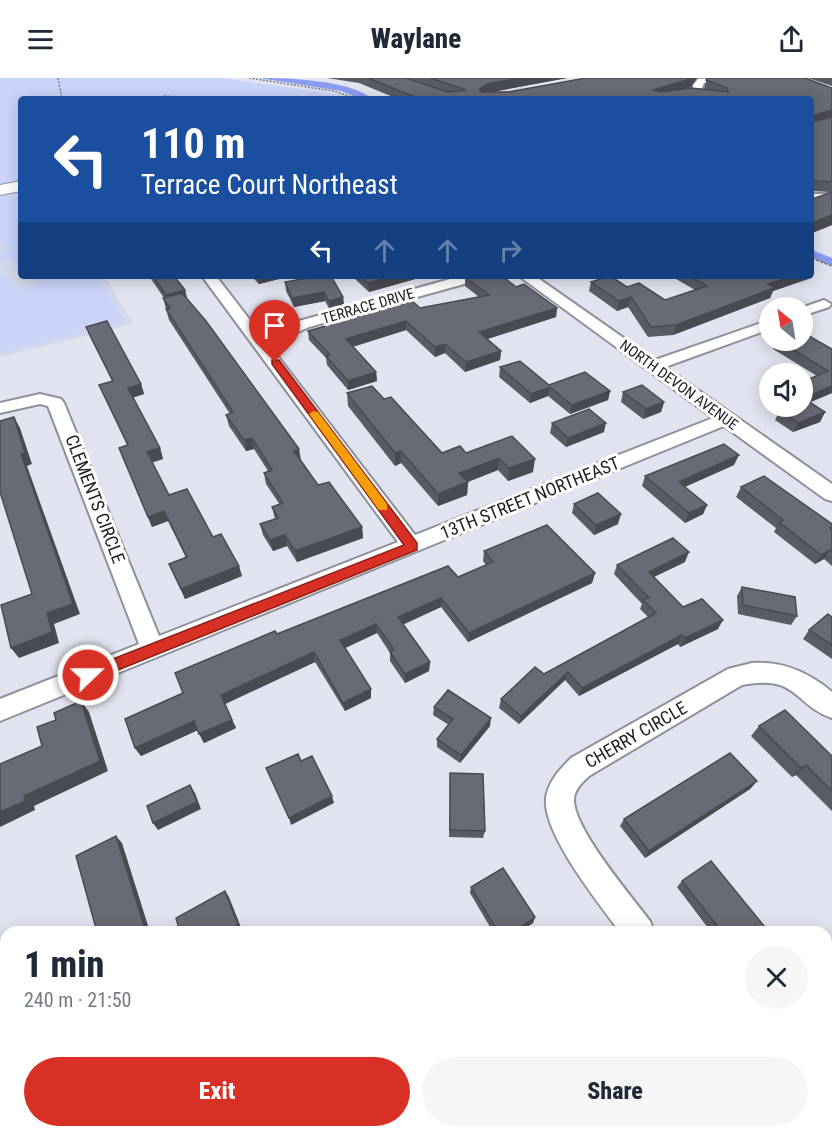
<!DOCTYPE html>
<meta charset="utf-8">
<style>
:root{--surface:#fff;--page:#f6f6f7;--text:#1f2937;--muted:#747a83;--accent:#d93025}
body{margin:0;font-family:"Roboto Condensed",sans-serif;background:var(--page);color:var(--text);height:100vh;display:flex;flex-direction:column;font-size:22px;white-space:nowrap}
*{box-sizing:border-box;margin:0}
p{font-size:20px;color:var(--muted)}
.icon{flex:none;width:33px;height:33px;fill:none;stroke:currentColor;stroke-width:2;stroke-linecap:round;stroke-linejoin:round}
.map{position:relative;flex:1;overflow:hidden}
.panel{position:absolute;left:0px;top:848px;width:832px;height:212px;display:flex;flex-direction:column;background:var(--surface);border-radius:18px 18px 0 0;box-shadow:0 3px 15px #0003}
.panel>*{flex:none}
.hud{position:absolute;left:18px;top:18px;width:796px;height:183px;border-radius:6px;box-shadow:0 3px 15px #0003;background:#1a4fa0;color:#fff;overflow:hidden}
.needle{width:39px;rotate:330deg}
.buttons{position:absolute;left:759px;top:219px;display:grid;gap:12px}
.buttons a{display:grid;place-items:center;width:54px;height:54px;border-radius:50%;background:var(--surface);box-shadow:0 3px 15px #0003;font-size:30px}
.pin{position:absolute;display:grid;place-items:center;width:51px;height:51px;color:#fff;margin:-62px -26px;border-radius:50% 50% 50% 0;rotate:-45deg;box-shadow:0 0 6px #0007}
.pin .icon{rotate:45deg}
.me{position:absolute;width:66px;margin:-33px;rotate:68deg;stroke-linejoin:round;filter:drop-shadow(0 0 4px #0008)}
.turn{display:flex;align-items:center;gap:21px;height:126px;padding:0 24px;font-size:27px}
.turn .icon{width:78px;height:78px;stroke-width:2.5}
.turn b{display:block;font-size:42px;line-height:51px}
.lanes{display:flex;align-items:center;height:57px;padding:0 24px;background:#0003;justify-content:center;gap:30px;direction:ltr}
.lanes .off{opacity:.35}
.round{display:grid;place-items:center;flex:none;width:63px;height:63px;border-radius:32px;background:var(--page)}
.summary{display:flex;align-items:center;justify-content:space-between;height:102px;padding:0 24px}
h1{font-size:36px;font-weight:800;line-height:45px}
.primary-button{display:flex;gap:12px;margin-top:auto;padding:12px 24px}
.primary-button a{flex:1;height:69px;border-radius:36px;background:var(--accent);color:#fff;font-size:24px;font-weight:800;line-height:69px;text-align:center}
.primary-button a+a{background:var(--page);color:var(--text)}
header{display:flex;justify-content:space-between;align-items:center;height:78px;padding:0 24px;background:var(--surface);font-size:27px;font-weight:800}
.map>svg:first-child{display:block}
.built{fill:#d3d8eb}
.green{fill:#cad4f9}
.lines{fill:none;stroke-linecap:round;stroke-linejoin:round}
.canal{fill:#8a9cf1;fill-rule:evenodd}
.lane-casing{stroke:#8e919c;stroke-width:4}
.street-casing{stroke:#8e919c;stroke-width:4}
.secondary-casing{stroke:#8e919c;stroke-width:2}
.path-far1{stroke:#7c7e86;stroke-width:1.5;stroke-dasharray:2 1.5;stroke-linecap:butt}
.path{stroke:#7c7e86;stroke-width:2;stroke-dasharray:3 1.5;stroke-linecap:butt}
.lane{fill:#fff;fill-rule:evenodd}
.street{fill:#fff;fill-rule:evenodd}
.secondary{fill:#fff;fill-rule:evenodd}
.wall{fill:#595c65}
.shaded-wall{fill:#494b52}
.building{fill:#686b75;stroke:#494b52;stroke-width:1.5}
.route{fill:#d93025;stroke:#8d1f18;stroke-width:1.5}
.slow{fill:#f59e0b}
.labels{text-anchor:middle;stroke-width:6;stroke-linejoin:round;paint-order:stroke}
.far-street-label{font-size:15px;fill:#202226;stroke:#fff}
.street-label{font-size:18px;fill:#202226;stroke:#fff}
</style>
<header><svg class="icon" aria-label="menu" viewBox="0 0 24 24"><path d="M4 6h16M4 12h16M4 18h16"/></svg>Waylane<svg class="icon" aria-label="share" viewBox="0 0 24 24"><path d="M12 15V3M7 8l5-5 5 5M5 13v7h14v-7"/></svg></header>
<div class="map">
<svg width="832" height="1058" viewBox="0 0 832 1058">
<rect width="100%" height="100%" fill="#e1e4f0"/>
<!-- built -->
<path class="built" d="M21,113V198H105L133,246L0,279V117Z"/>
<!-- green -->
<g class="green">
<path d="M0,0H223L336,16L352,21H21V104L0,108Z"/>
<path d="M21,115V189L11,181L0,185V175L6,172L0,161V119Z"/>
<path d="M0,195L18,213L40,205L32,198H97L125,244L0,275Z"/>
</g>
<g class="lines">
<!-- canal -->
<g class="canal">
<path d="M259,0C290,0 349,2 373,21H361L341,13Z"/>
<path d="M812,172L832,180V188L812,180Z"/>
</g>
<!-- lane casing -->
<g class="lane-casing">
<rect id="lane" x="812" y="116" width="20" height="4"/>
</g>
<!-- street casing -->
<g class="street-casing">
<g id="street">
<path d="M721,0L704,5L700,15L693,13V7L698,1Z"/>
<path d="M202,198H216L263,259L299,243L461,198H484L482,201L309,249L269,267L415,457L713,340L519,198H535L655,282L770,242V251L665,289L832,406V423L825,421L724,348L0,643V621L139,566L48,328L40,326L0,335V325L40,316L61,321L64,325L159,558L398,464Z"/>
<path d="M824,222L831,226L829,229L802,238L801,230Z"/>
<path d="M752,585C783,583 808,594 832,614V640C793,626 798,596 742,607L589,698C584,703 577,709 575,716C565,742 634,821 650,843L654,854H620C599,825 542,755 546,720C548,704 560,691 571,680L728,591Z"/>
<path d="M16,1053H59L57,1058H14Z"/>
<path d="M258,1053H294L296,1058H260Z"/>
<path d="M763,1053H800L802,1058H765Z"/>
</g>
</g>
<!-- secondary casing -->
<g class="secondary-casing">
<path id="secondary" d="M21,103V113L0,117V107Z"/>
</g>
<!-- path-far1 -->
<g class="path-far1">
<path d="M58,0L62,21"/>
<path d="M249,0L333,13L358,21"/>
<path d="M164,18L217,21"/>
</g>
<!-- path -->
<path class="path" d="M812,180L832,188"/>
<!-- lane -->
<use href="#lane" class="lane"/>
<!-- street -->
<use href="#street" class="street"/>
<!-- secondary -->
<use href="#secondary" class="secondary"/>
</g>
<!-- wall -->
<g class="wall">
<path d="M327,0H567L491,14L691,9L688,10L704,11L707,0L832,10V147L812,155L830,114L812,113V21H398L359,5Z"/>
<path d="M808,0H832V8Z"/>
<path d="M149,198H174L185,212L187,220L318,407L362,449L363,460L297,484L287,468L273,473L263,457L260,446L275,441L272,429L280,427L266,406L264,395L268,393L254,371L246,373L229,348L226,337L230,336L169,242L163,220H164Z"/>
<path d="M251,198H278L279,201L259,206Z"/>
<path d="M355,198H426L369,214L355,201Z"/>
<path d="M671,198H809L808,201L773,213L770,220L673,257L648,259L628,229L617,233L589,213L591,204L627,209L665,222L695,212Z"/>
<path d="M465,199L516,209L557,230L556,239L487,261L501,273L500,282L465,294L445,275L435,279L406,252L352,269L376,294L377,303L348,312L327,287L326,280L309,262L308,253L336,245L335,235L354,237L420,230L479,219L465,208Z"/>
<path d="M285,204L343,219L344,228L330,232L325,223L294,229L286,213Z"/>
<path d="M86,249L141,306L144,316L133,319L160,370L163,381L152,384L169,417L213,459L242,498L185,521L169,486L186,480L168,443L152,449L119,370L127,367L99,307L112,303L90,259Z"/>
<path d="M776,262L832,271V315L810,324L825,334L820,344L793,354L775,342L780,332L802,328V304L817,298L773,271Z"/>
<path d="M500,289L549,307L610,313L608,322L570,336L548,318L530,325L499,299Z"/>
<path d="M623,314L664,324L661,334L643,341L621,324Z"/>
<path d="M347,315L384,321L442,375H466L512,358L533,394L508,403L498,392L468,404L467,417L438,428L401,385L395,388L348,328Z"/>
<path d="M552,345L604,354L566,369L550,355Z"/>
<path d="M734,387L685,409L707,427L703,436L685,445L642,408L645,398Z"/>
<path d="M741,409L832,446V488L824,481L815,486L774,454L776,450L736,419Z"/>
<path d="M574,426L618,446L594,457L572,435Z"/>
<path d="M484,473L595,495L592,505L468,564L441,529L403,546L430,584L429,593L405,605L390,583V575L377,555L345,570L371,620L345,633L315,584L225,626L236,650L204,665L198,652L141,678L135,670L183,615L277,556L458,499L486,487L483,483Z"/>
<path d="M685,484L654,499L683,529L718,551L680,569L678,566L579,618L565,602L519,646L499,630L501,621L544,596L648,539L640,531L642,526L614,496L617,487Z"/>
<path d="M742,509L797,538L791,547L738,536L737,518Z"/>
<path d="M832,539V581L803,561L809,552Z"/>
<path d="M434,629L490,648L460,685L437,669V661L449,647L433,637Z"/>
<path d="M759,648L832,678V733L796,697L792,699L751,658Z"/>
<path d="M450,695L485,753L483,760L449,759Z"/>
<path d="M757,703L750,711L645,780L620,748L624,741Z"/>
<path d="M682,803L769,854H711L677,809Z"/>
<path d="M471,809L535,839L533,845L519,854H493L470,815Z"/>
<path d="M832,961V997L827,994Z"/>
<path d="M616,1053H646L640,1058H620Z"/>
</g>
<!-- shaded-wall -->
<g class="shaded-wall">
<path d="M519,0H567L487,15L479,21V12L487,6Z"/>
<path d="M694,0H697L691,9L651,21L653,12Z"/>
<path d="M832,32V39L812,47L815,37Z"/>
<path d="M832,137V147L812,155V145Z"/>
<path d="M257,198H278L279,201L259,206Z"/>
<path d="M393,198H426L369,214L368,205Z"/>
<path d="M793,198H809L808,201L773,213L770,220L673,257L676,247L768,206Z"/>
<path d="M185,212L187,221L168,226L166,217Z"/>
<path d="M324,214L325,223L294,229L292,220Z"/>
<path d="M343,219L344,228L330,232L329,223Z"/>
<path d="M631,219L628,229L617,233L619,223Z"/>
<path d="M557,230L556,239L478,264L479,254Z"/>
<path d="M406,243V252L346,271V261Z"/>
<path d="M445,266V275L435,279V269Z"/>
<path d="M501,273L500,282L465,294L466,284Z"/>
<path d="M376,294L377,303L348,312V303Z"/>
<path d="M141,306L144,316L132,320L128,310Z"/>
<path d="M832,308V315L806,326L811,317Z"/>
<path d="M550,309L548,318L530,325L531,316Z"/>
<path d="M610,313L608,322L570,336L572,327Z"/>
<path d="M664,324L661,334L643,341L646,331Z"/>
<path d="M825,334L820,344L793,354L798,345Z"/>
<path d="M14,339L20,350L32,386L27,388L80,536L54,546L59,565L19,580L11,570L47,535Z"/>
<path d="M606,345L604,354L566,369L568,360Z"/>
<path d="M252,360L254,371L246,373L244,362Z"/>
<path d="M160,370L163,381L151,385L147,374Z"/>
<path d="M299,371L301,382L294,373Z"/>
<path d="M401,373V385L395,388V375Z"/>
<path d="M739,377L734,387L675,413L679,404Z"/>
<path d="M499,380L498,392L459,407V395Z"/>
<path d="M535,381L533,394L508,403L509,390Z"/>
<path d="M468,404L467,417L438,428V416Z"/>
<path d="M707,427L703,436L685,445L689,435Z"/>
<path d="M164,433L168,443L152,449L148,439Z"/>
<path d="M621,436L618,446L594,457L596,447Z"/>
<path d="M362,449L363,460L297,484L295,473Z"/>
<path d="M285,457L287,468L273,473L270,462Z"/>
<path d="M830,472L824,481L815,486L821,477Z"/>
<path d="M689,474L685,484L645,503L649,494Z"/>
<path d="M239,488L242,498L185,521L181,511Z"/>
<path d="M595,495L592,505L468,564L469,555Z"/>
<path d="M441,520V529L398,549V539Z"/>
<path d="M723,542L718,551L680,569L685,560Z"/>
<path d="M376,546L377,555L341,572L340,562Z"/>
<path d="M682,557L678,566L579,618L582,610Z"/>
<path d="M314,574L315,584L225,626L221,617Z"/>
<path d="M430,584L429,593L405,605V596Z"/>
<path d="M568,594L565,602L519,646L521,638Z"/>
<path d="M371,611V620L345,633L343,625Z"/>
<path d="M81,623L89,634L108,693L34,728L35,732L0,749V734L24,718Z"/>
<path d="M491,640L490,648L460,685L461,677Z"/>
<path d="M232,642L236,650L204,665L199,656Z"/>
<path d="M194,643L198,652L141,678L135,670Z"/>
<path d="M806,687L796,697L792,699L801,690Z"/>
<path d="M757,703L750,711L645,780L649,773Z"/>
<path d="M190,707L195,715L201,731L158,752L153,745Z"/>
<path d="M332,718L334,725L291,747L289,740Z"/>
<path d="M116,758L122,765L150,854H146Z"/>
<path d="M225,813L229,819L242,852L239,854H225Z"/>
<path d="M535,839L533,845L519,854H513Z"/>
<path d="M6,972V989L0,992V975Z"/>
</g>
<!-- building -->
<g class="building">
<path d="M368,0H406L448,14L466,12L430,0H519L487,6L479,12L482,14H508L586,0H694L653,12L661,14L691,10L728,14L727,10L706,2L707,0H805L832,10V32L815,37L813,41L816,43L832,39V104L817,103L812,101V21H420Z"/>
<path d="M832,114V137L812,145V121Z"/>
<path d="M153,198H174L185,212L166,217Z"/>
<path d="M319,198H331L343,219L329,223L324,214L292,220L285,204Z"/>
<path d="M360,198H393L368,205Z"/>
<path d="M470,198H502L516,209L524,206L557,230L479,254L501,273L466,284L445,266L435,269L406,243L346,261L376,294L348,303L326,278L330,277L308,253L340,244L335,235L350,231L354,237L410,221L420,230L489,217L465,199Z"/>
<path d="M610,198L627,209L639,205L665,222L707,208L690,198H793L768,206L774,210L676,247L651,249L631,219L619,223L591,204Z"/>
<path d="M182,215L206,243L299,371L294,373L318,407L329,404L362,449L295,473L285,457L270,462L260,446L278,440L272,429L283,425L264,395L272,392L252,360L244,362L226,337L233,334L166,231L170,230L163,220Z"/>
<path d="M107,243L141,306L128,310L160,370L147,374L169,417L187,411L213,459L221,456L239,488L181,511L169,486L187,479L164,433L148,439L119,370L128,367L99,307L113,303L86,249Z"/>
<path d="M802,254L832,271V308L811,317L802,312V304L828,293L777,262H802Z"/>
<path d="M520,283L549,307L585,294L610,313L572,327L550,309L531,316L500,289Z"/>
<path d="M642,307L664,324L646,331L623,314Z"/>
<path d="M372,308L384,321L391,319L442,375L460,368L466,375L512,358L535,381L509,390L499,380L459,395L468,404L438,416L401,373L395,375L347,315Z"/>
<path d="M806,322L825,334L798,345L780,332L790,328H802V323Z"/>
<path d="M589,331L606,345L568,360L552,345Z"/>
<path d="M14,339L25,375L21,376L73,526L47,535L52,554L11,570L1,527L32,516L0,414V343Z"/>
<path d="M724,366L739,377L679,404L707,427L689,435L645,398Z"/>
<path d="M764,398L832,446V450H830L832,452V473L830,472L821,477L779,444L783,442L741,409Z"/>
<path d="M598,415L621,436L596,447L574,426Z"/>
<path d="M547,447L595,495L469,555L441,520L398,539L430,584L405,596L390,574L394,572L376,546L340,562L371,611L343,625L314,574L221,617L232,642L199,656L194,643L135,670L125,641L183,615L175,595L275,553L277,556L448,488L458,499L493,484L484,473Z"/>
<path d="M673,460L689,474L649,494L683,529L702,521L723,542L685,560L682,557L582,610L568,594L521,638L501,621L535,589L544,596L656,535L643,522L649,520L617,487Z"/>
<path d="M742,509L795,519L797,538L743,527Z"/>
<path d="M828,536L832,539V567L809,552Z"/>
<path d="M448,612L491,640L461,677L437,661L453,641L434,629Z"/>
<path d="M81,623L100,683L24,718L25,723L0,734V686L42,668L37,649L56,642L54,635Z"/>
<path d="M785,632L832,678V713L806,687L801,690L759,648Z"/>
<path d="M730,675L757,703L649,773L624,741Z"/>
<path d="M298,676L301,683L312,678L332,718L289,740L266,690Z"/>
<path d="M450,695L483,696L485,753L450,752Z"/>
<path d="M190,707L197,724L153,745L147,728Z"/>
<path d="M116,758L146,854H97L76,778Z"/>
<path d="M711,783L769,854H722L682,803Z"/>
<path d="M503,790L535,839L513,854H498L471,809Z"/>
<path d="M225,813L238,847L225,854H180L176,840Z"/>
<path d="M6,935V972L0,975V938Z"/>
<path d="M351,1053H445L447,1058H353Z"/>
<path d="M622,1053H646L640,1058H625Z"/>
</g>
<!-- route -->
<path class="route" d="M272,282H279L417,465V472L93,602H82L80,597L82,593L404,467L272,286Z"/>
<!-- slow -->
<path class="slow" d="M314,333L318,334L387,426V432H379L309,336Z"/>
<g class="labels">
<!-- far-street labels -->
<g class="far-street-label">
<text transform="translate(368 228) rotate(-16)" y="5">TERRACE DRIVE</text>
<text transform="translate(679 307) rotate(36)" y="5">NORTH DEVON AVENUE</text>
</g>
<!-- street labels -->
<g class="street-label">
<text transform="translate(530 420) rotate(-22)" y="6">13TH STREET NORTHEAST</text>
<text transform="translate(95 421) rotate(69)" y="6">CLEMENTS CIRCLE</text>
<text transform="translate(636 657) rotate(-30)" y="6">CHERRY CIRCLE</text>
</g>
</g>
</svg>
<div class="buttons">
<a><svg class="needle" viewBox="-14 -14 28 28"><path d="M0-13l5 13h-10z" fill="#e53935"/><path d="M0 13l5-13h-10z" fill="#747a83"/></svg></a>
<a><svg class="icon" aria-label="sound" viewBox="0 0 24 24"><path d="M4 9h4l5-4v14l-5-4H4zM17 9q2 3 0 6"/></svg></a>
</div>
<div class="pin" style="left:275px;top:284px;background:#d93025"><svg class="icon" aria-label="arrive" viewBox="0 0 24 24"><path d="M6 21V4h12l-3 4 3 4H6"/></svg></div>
<svg class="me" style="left:88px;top:597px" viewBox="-20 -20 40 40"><circle r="17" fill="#d93025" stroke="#fff" stroke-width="3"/><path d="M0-11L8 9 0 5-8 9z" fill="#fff"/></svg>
<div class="hud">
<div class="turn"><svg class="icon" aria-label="left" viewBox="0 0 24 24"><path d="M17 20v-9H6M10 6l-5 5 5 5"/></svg><div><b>110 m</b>Terrace Court Northeast</div></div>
<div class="lanes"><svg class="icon" aria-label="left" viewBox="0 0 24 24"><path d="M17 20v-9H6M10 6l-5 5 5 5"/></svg><svg class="icon off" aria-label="ahead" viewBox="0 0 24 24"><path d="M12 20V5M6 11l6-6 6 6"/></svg><svg class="icon off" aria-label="ahead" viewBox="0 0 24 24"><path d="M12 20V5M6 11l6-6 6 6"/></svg><svg class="icon off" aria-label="right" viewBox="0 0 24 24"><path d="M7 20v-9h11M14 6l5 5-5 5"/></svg></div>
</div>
<section class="panel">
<div class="summary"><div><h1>1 min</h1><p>240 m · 21:50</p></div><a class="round"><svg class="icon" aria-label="close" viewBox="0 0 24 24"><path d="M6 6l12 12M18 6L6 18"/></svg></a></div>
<div class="primary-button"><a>Exit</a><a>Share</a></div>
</section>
</div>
